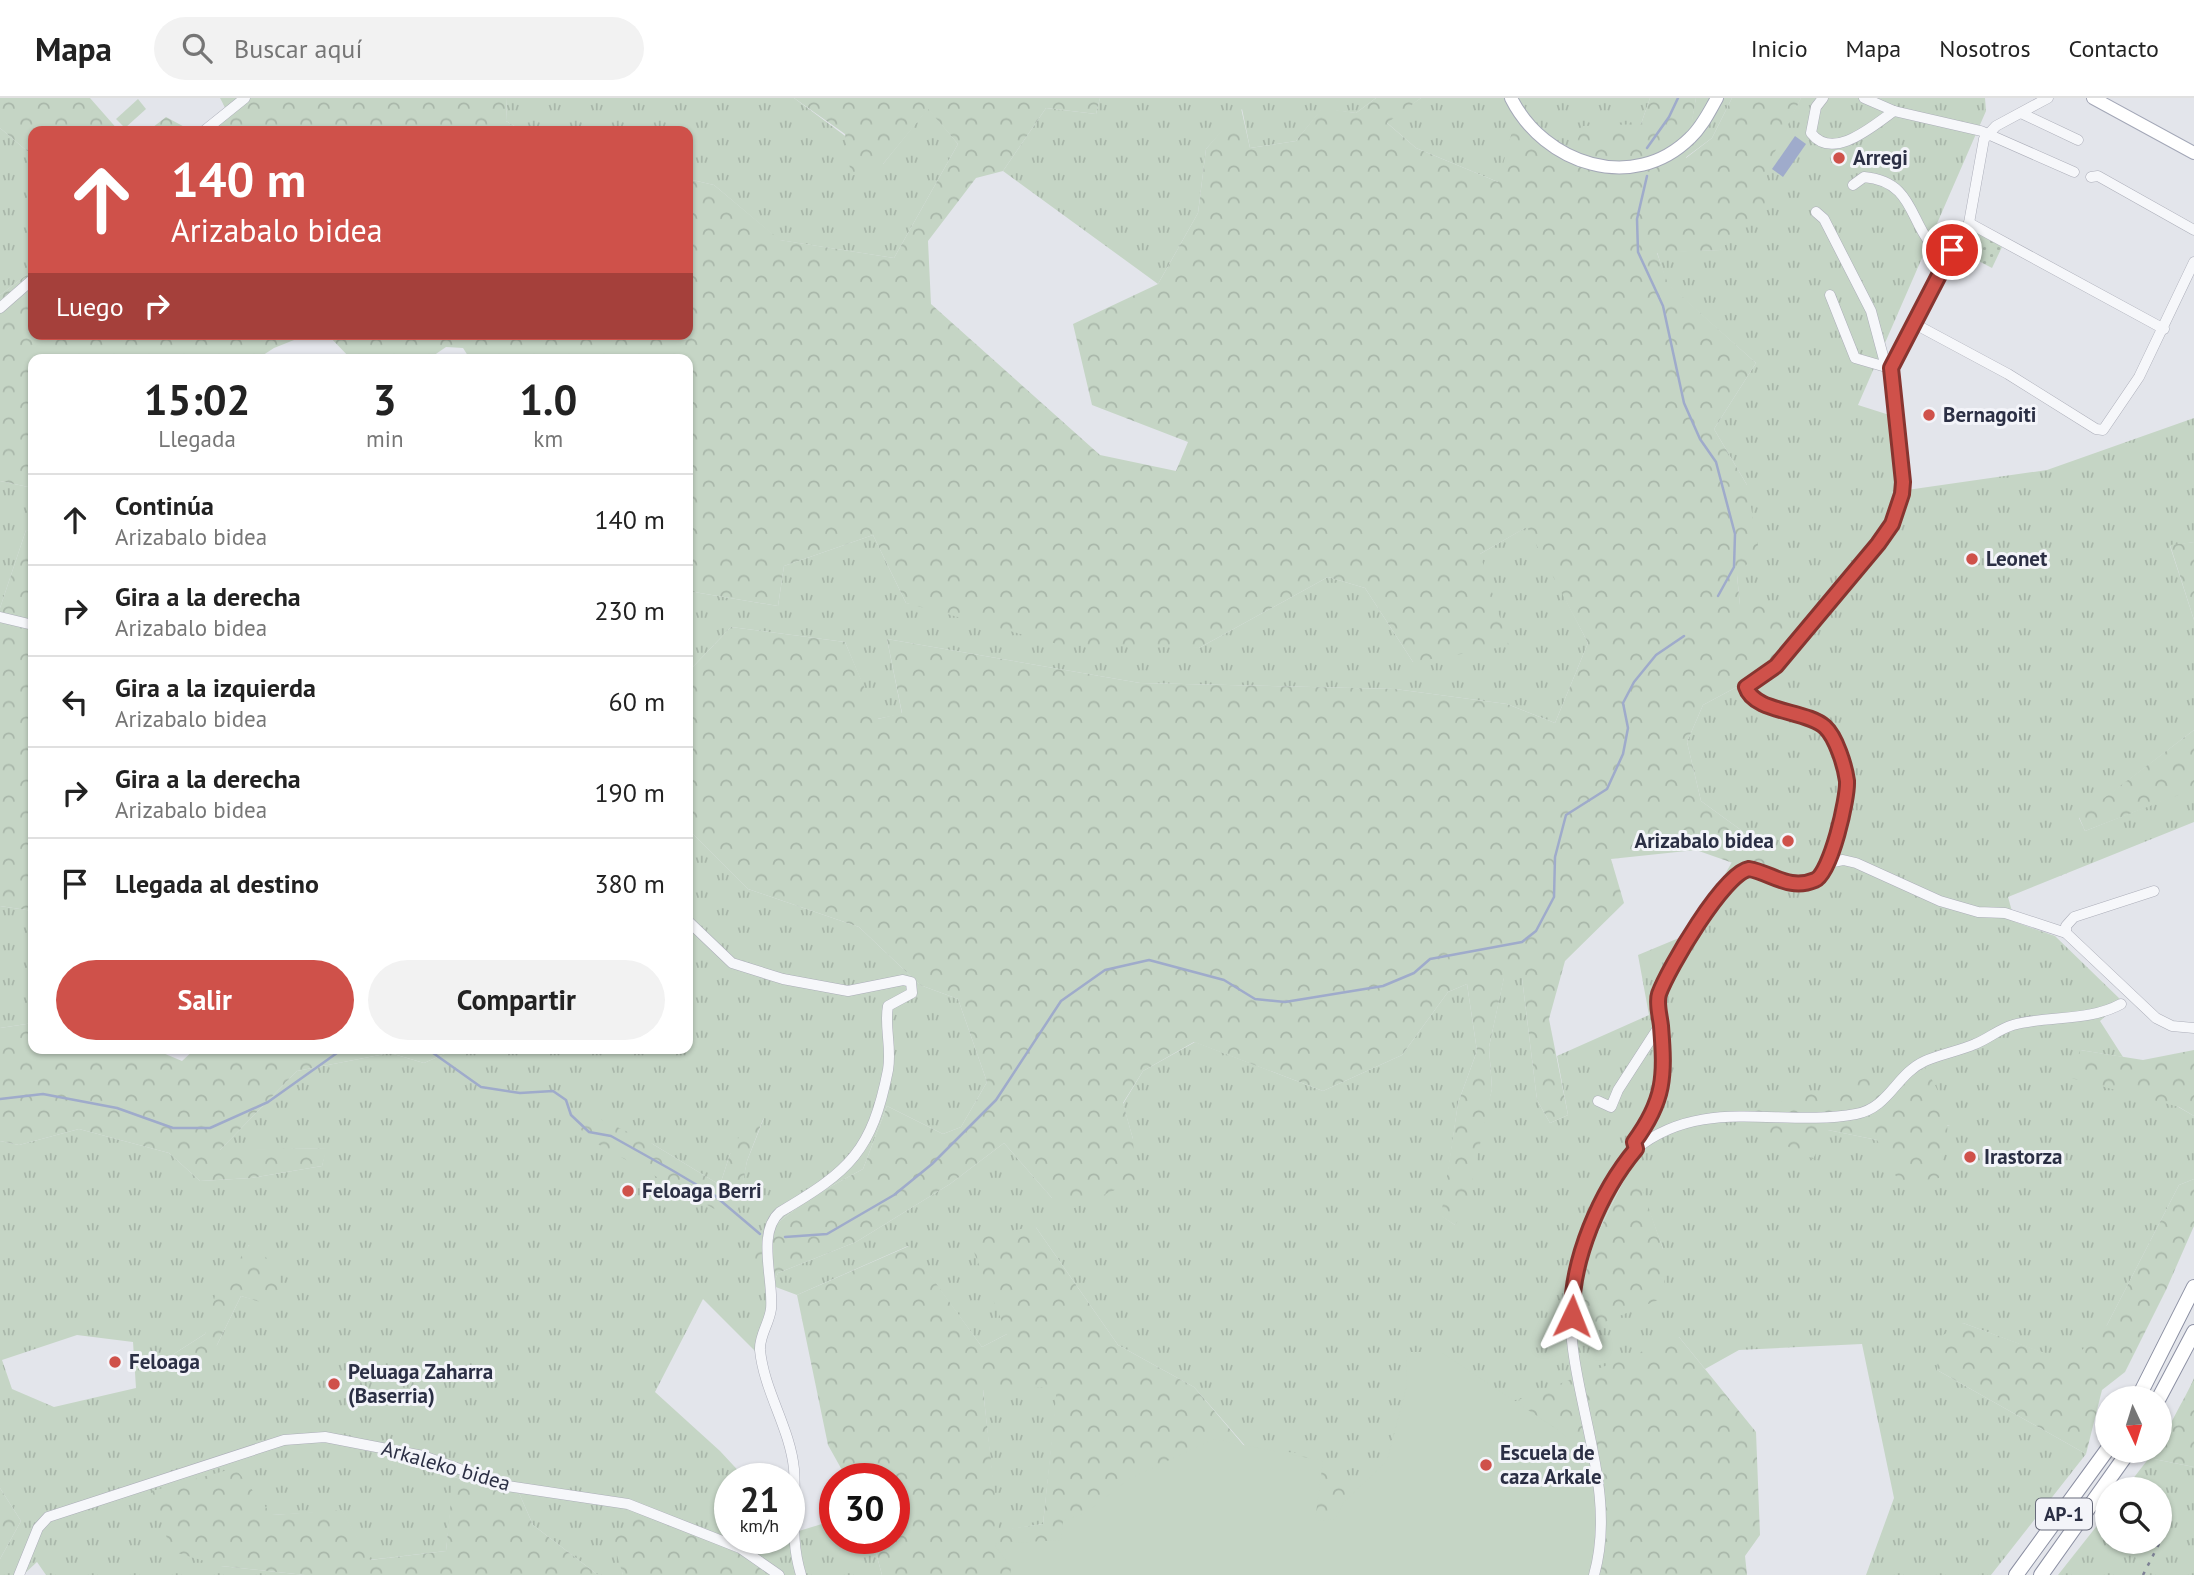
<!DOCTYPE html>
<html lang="es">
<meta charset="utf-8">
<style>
:root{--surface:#fff;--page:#f2f2f2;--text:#222;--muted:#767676;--line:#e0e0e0;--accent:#cf514a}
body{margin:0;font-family:"PT Sans",sans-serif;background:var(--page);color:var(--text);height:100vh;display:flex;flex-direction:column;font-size:26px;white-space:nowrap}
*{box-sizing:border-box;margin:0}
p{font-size:23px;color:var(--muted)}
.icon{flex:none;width:38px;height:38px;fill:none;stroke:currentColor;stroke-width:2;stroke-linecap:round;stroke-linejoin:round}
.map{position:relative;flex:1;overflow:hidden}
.sheet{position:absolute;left:28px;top:256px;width:665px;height:700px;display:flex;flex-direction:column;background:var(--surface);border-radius:14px;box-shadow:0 2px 5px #0004}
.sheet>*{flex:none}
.top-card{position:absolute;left:28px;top:28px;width:665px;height:214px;border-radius:14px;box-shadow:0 2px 5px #0004;background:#cf514a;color:#fff;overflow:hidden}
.needle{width:46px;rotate:176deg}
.controls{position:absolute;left:2095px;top:1288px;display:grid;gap:14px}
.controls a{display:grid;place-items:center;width:77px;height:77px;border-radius:50%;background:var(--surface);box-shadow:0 2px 5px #0004;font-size:35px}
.speed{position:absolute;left:714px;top:1365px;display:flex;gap:14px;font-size:35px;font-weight:700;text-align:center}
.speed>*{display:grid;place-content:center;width:91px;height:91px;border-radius:50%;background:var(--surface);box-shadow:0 2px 5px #0004;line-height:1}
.speed small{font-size:18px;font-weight:400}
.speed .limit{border:10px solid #d22;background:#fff;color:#111}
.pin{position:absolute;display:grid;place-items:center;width:60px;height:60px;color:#fff;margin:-30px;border:4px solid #fff;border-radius:50%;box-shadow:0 2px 7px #0007}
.me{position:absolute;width:77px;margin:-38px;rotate:2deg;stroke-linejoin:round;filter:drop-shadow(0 0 5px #0008)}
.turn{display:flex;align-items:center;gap:24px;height:147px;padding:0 28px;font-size:32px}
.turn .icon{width:91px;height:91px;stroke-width:2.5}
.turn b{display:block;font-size:49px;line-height:60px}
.then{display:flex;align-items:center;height:66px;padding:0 28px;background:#0003;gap:14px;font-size:26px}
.eta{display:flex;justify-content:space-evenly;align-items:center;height:119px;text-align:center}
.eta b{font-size:42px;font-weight:700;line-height:49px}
.button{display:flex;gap:14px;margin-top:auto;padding:14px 28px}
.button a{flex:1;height:80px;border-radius:42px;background:var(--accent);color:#fff;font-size:28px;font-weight:700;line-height:80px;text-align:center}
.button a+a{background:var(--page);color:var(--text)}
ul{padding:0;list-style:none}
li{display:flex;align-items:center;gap:21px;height:91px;padding:0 28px;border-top:2px solid var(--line)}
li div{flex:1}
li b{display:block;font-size:26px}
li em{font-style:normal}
header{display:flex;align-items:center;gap:42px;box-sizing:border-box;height:98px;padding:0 35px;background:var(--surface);border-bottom:2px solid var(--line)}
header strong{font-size:33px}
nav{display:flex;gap:38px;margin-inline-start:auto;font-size:24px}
.search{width:490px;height:63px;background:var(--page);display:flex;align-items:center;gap:18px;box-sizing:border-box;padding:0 24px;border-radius:38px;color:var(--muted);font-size:26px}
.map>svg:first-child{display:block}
.grass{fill:url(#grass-tufts);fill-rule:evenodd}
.forest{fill:url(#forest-crowns);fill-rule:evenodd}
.garden{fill:url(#garden-dots)}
.pitch{fill:#c5d5c5}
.water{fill:#9fabcb}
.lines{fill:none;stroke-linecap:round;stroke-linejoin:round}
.stream{stroke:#9fabcb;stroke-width:2.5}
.minor-casing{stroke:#acaeb9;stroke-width:11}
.major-casing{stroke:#a3a7b7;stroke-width:14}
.highway-casing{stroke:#8b8fa2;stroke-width:16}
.minor{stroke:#f6f7fa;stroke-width:10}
.major{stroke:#fff;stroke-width:12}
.highway{stroke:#fff;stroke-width:14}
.rail{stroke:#7d8195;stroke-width:2.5;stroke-dasharray:3.5 7;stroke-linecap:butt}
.route-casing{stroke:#873530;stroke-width:18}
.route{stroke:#cf514a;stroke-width:12}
.poi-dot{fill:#cf514a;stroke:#f3f4f9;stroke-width:2.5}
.labels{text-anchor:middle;stroke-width:6;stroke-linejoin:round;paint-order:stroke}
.shield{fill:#f3f4f9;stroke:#676a7a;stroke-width:2}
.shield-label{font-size:19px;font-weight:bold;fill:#2b2f44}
.poi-label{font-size:21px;font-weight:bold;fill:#2b2f44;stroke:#f3f4f9;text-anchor:start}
.street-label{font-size:21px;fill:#2b2f44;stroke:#f3f4f9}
</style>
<header>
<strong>Mapa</strong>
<div class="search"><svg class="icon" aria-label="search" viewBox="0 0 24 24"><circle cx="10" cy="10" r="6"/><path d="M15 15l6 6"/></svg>Buscar aquí</div>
<nav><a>Inicio</a><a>Mapa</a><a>Nosotros</a><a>Contacto</a></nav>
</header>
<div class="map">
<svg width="2194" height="1477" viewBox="0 0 2194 1477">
<defs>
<pattern id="grass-tufts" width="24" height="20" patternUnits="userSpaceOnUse" patternTransform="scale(1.75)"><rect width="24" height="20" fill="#c5d5c5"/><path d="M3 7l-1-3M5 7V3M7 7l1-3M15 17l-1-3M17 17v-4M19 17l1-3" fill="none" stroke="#a9b7aa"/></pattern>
<pattern id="forest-crowns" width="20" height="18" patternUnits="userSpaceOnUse" patternTransform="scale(1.75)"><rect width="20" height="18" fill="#c5d5c5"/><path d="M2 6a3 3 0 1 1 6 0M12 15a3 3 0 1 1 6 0" fill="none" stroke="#a9b7aa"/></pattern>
<pattern id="garden-dots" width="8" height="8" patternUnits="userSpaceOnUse" patternTransform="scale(1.75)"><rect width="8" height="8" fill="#c5d5c5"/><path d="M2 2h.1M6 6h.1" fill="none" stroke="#a9b7aa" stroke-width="1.8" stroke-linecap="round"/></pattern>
</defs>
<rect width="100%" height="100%" fill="#e3e5eb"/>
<!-- grass -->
<g class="grass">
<path d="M507,0H794L883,66L928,10L958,46L894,160L779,142L714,87L688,81V33H523L506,23Z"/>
<path d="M1100,0H1376L1356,15L1322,11L1296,43L1250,50L1242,11L1206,51L1198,115L1158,186L1003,73L1046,10L1096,16Z"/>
<path d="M1421,0H1650L1641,26L1568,67L1498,84L1416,50L1386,24Z"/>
<path d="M1696,0H1732L1712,40L1685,60Z"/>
<path d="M1801,0H1985L1986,13L1858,307L1902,321L1907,392L2047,372L2194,320V444L2170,448L2194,522V632L2079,720L2085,733L2194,690V724L2008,799L2015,824L2055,838L2122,903L2100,923L2123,959L2080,952L2194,1018V1081L2179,1087L2105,1231L2070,1265L1963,1225L1937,1272L2086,1356L1991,1477H1866L1894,1400L1862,1246L1739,1252L1705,1271L1679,1239L1585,1477L1247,1350L1194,1289L1118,1247L1035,1128L1007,1236L982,1249L908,1148L797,1197L773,1188L759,1257L703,1201L655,1294L720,1353L746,1381H730V1440H789V1436L835,1422V1440H872L882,1477H780L775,1472L689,1433L621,1468L623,1477H598L533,1427L519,1395L454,1379L446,1453L369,1462L342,1413L272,1417L221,1468L305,1477H46L37,1464L23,1477H0V1461L21,1423L0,1390V1043L19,1047L79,1031L169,1055L200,1083L251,1080L322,1068L326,1050L219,1053L297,973L390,955L424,965L458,950H688V731L748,791L859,829L920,887L958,901L987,984L961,1029L943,1036L887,1008L863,1071L813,1098L760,1138L773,1187L778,1175L856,1144L950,1086L1004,1045L1052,1100L1133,1041L1123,1006L1143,973L1195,944L1323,993L1402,957L1448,894L1467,886L1477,953L1458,1005L1442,1118L1455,1127L1492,991L1489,949L1504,879L1522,880L1537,1002L1550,1025L1568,1017L1557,958L1649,917L1638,857L1691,835L1732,764L1763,776L1745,735L1701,703L1687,644L1703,607L1776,568L1740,508L1737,477L1747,387L1714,331L1756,265L1667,186L1657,154L1720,152ZM764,1020L747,1063L735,1122L717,1111L651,1045L720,1087L730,1056ZM1950,1027L1877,1042L1828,1032ZM1632,1065L1663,1151L1555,1245L1567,1197ZM249,1147L270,1206L241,1198L217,1247L169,1259L205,1236ZM77,1237L133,1244L136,1290L54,1309L12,1291L2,1262Z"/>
<path d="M0,30L33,58V172L0,197Z"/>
<path d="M0,383L33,390V433L26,432L0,510Z"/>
<path d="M1528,428L1588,545L1555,625L1507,606L1395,591L1140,585L887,541L902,616L877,621L845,544L731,529L688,574V493L778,508L784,468L873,437L906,505L1199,550L1328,479L1365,490L1413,564L1480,456Z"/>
<path d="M0,808L33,813V925L0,930Z"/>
<path d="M1058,1288L1043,1426L998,1433L983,1291Z"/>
<path d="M2149,1360L2194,1369V1477H2058L2107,1415V1444H2160V1391H2125Z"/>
</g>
<!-- forest -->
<g class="forest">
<path d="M0,0H90L119,33H33V58L0,30Z"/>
<path d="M220,0H507L506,23L523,33H209L228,15Z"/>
<path d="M794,0H1100L1096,16L1046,10L1003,73L976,80L928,143L931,206L1100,357L1176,373L1188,344L1092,307L1073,226L1158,186L1198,115L1206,51L1241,10L1250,50L1296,43L1322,10L1356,15L1376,0H1421L1387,25L1416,50L1498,84L1515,23L1568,66L1583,28L1641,26L1650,0H1696L1686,60L1712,40L1732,0H1801L1766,72L1770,103L1720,152L1657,155L1668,186L1756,265L1714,331L1747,387L1759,453L1737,477L1740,507L1756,502L1802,526L1776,568L1703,607L1687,644L1701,703L1745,735L1767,741L1764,776L1696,752L1611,761L1624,805L1565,863L1549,921L1568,1017L1550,1025L1537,1002L1522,880H1504L1489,949L1492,991L1466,1111L1455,1127L1441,1118L1458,1005L1477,953L1467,886L1448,894L1402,957L1323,993L1194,944L1143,973L1123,1005L1133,1041L1135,1083L1072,1111L1052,1100L1004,1045L950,1086L856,1144L778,1175L773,1187L749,1170L760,1138L813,1098L863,1071L887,1008L943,1036L961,1029L987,984L958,901L920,887L859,829L748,791L688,731V574L731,529L845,544L878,621L902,615L887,541L1140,585L1395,591L1507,606L1555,625L1588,545L1527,429L1480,456L1509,548L1413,564L1365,490L1328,479L1199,550L1061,547L906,505L873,437L784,468L778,508L688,493V261H470L463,250L446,249L430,260L351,261L327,236H688V81L714,87L780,142L894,160L958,46L928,11L883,66L851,78L845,36Z"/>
<path d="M166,19L192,33H148Z"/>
<path d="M33,172V236H309L274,250L257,261H33V390L0,383V197Z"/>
<path d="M26,432L33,433V813L0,808V510Z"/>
<path d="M2194,444V522L2170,447Z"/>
<path d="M2194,632V691L2085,733L2079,719Z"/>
<path d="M33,925V950H151L182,963L196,950H458L424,965L390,955L297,973L220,1052L327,1050L322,1068L251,1080L200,1083L169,1055L79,1031L19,1047L0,1043V930Z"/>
<path d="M2080,952L2143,962L2194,952V1018L2179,1009L2071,980Z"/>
<path d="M1922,965C1954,1017 1951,1022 1939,1080L1900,1086L1877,1042L1828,1032L1813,1061L1737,1023L1738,1015Z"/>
<path d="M596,1019L651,1045L720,1087L730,1056L749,1020L764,1019L747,1063L736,1123L585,1039L577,1023Z"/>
<path d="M1633,1064L1663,1151L1665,1199L1555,1245L1567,1197Z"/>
<path d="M2194,1081V1128L2166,1192L2125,1274L2102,1292L2086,1356L1937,1272L1940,1239L1963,1225L2070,1264L2107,1227L2179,1087Z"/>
<path d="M1035,1128L1118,1247L1194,1289L1246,1350L1318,1357L1372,1397L1340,1441L1131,1477H882L872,1440H894V1381H847L828,1347L797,1197L909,1148L982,1249L1007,1236L969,1142ZM1057,1289L1043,1426L999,1432L983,1292Z"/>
<path d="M249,1147L275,1166L283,1198L270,1207L241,1198L217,1247L179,1276L169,1259L205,1236L215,1198Z"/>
<path d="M1679,1239L1756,1334L1760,1437L1745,1458L1747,1477H1585L1508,1306Z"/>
<path d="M2194,1280V1369L2149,1360L2153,1353H2160C2160,1340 2187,1298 2194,1280Z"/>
<path d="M235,1370L272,1417L342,1412L370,1462L446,1453L453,1379L519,1395L533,1427L598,1477H305L221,1468L171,1453L152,1393Z"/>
<path d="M0,1390L21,1423L0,1461Z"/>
<path d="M634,1414L689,1433L775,1472L780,1477H623L613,1444Z"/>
</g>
<!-- garden -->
<path class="garden" d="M1971,131L2002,149L1992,170L1959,153Z"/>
<!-- pitch -->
<g class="pitch">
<path d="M138,1L146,11L125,30L116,21Z"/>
<path d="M1406,1254H1441L1555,1330L1583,1353L1594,1372L1597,1412L1596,1460L1589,1477H1010L1011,1470L994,1446L1061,1442L1063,1423L1087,1414L1129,1381L1214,1341L1323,1363L1315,1423L1336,1421L1343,1405L1387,1363L1407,1287Z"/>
</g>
<!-- water -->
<path class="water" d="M1795,38L1806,46L1783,79L1772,71Z"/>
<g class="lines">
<!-- stream -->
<g class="stream">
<path d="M1647,50L1669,19L1678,0"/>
<path d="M1647,78L1637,121L1638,154L1663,208L1684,305L1700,341L1716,364L1735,436L1734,469L1718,498"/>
<path d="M426,950L481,989L520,995L553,993L566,1002L571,1017L589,1034L611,1038L670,1071L714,1097L760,1136"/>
<path d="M0,1001L43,996L117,1010L173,1030H210L268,1004L344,950"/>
<path d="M785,1139L827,1136L894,1097L932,1066L996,1002L1061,903L1105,872L1149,862L1224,882L1255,901L1285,904L1383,888L1414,875L1430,861L1522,844L1536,833L1554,799L1555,759L1566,717L1607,691L1623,656L1628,630L1623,605L1634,584L1656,557L1684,538"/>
</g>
<!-- minor casing -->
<g class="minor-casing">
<g id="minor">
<path d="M1823,0L1816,9L1811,35C1833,64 1874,27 1894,13"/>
<path d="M1864,0L1894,13L1981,33L2074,74"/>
<path d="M2023,16L2078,42"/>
<path d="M204,33L245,0"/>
<path d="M2091,79L2098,78L2194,132"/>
<path d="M1853,87L1864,79C1923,84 1906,141 1949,158"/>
<path d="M1816,114L1824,121L1871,213L1886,269L1891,270"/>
<path d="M1969,125L2164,231"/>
<path d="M1830,197L1855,260L1886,269"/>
<path d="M0,210L33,181"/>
<path d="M1913,225L2008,276L2096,331L2103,332L2139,279L2194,164"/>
<path d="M0,519L33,527"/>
<path d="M1828,765L1843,762L1856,765L1940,803L1978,814L2005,815L2066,835L2156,920L2172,928L2194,930"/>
<path d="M688,823L732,865L783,881L848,893L903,882L911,884L912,895L888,908C884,928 892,950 888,972C872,1053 850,1073 780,1114C756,1135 774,1182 771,1211C769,1226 759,1238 760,1252C764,1293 790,1330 794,1371C797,1410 789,1437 801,1477"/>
<path d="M2066,835V828L2074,819L2154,793"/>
<path d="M1598,1003L1611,1009L1618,992L1660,927"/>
<path d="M1636,1051L1634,1044C1662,1006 1665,984 1661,938C1660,926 1657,913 1658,901C1660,882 1722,785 1739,774C1753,765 1785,797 1820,779L1833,753L1847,691L1846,679L1832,638L1821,626L1762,605L1750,597L1746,589L1776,568L1878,446L1892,426L1902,396L1903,384L1891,279L1893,264L1969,125L1984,41L1996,28L2048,0"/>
<path d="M19,1477L38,1430L48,1419L284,1342L325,1339L423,1358L507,1388L628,1406L740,1450L779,1477"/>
<path d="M1594,1477C1621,1382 1560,1282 1572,1189C1576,1157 1592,1124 1608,1096C1616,1082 1624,1062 1636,1051C1702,997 1780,1030 1856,1016C1889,1010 1896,976 1925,963C1941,956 1959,953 1975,946C1988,941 1999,931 2013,927C2048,917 2088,924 2121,906"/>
</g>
</g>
<!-- major casing -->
<g class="major-casing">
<g id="major">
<path d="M1511,0C1544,66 1633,96 1690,40C1702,29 1709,14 1717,0"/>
<path d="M2093,0L2194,55"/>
</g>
</g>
<!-- highway casing -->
<g class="highway-casing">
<g id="highway">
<path d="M2138,1300L2194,1189"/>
<path d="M2159,1300L2194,1234"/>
<path d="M2016,1477L2107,1352"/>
<path d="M2041,1477L2129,1353"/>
</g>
</g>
<!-- minor -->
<use href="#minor" class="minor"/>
<!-- major -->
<use href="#major" class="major"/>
<!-- highway -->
<use href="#highway" class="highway"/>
<!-- rail -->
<path class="rail" d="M2143,1477L2162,1440"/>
</g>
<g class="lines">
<!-- route casing -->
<g class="route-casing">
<path id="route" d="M1572,1218C1571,1162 1600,1094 1636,1051L1634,1044C1665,1002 1665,978 1661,928C1660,918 1656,905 1659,896C1668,871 1724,775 1749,771C1772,775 1789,793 1815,782C1831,775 1848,700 1847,683C1845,668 1836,639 1825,629C1807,612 1754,615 1746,589L1776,568L1878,446L1892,426L1902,396L1903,384L1891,270L1952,152"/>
</g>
<!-- route -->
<use href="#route" class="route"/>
</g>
<!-- markers -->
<g class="poi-dot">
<circle cx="1839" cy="60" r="7"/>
<circle cx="1929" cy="317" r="7"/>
<circle cx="1972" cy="461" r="7"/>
<circle cx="1788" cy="743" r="7"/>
<circle cx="1970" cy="1059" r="7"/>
<circle cx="628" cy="1093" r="7"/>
<circle cx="115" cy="1264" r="7"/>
<circle cx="334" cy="1286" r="7"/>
<circle cx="1486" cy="1367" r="7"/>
</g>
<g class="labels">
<!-- shield labels -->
<rect class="shield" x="2036" y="1400.5" width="56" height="31" rx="5"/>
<g class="shield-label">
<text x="2064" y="1423">AP-1</text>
</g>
<!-- poi labels -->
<g class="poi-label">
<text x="1853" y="67">Arregi</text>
<text x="1943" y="324">Bernagoiti</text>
<text x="1986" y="468">Leonet</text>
<text x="1774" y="750" text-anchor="end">Arizabalo bidea</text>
<text x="1984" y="1066">Irastorza</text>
<text x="642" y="1100">Feloaga Berri</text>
<text x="129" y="1271">Feloaga</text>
<text x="348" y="1281">Peluaga Zaharra<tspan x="348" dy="24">(Baserria)</tspan></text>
<text x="1500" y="1362">Escuela de<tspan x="1500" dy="24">caza Arkale</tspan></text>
</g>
<!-- street labels -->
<g class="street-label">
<text transform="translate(446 1368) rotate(16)" y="7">Arkaleko bidea</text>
</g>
</g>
</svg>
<div class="controls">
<a><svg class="needle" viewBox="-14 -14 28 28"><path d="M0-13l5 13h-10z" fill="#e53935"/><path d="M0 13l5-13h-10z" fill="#767676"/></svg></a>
<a><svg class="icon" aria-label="search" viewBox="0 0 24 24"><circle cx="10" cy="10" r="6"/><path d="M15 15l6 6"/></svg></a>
</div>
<div class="speed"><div>21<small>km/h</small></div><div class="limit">30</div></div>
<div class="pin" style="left:1952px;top:152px;background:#d93025"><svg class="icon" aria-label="arrive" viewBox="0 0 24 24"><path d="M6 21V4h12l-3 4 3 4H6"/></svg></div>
<svg class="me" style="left:1572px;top:1218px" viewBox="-20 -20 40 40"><path d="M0-17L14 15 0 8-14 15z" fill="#cf514a" stroke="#fff" stroke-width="4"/></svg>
<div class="top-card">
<div class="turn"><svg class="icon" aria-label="ahead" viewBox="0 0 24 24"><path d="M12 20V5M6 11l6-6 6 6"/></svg><div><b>140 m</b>Arizabalo bidea</div></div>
<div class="then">Luego<svg class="icon" aria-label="right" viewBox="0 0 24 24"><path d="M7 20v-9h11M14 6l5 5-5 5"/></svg></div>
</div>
<section class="sheet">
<div class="eta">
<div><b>15:02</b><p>Llegada</p></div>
<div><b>3</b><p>min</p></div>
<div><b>1.0</b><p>km</p></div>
</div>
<ul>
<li><svg class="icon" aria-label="ahead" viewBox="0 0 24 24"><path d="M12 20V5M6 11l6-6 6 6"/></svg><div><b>Continúa</b><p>Arizabalo bidea</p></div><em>140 m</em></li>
<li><svg class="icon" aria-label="right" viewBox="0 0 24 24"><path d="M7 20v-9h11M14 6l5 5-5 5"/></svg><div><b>Gira a la derecha</b><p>Arizabalo bidea</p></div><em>230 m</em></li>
<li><svg class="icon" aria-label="left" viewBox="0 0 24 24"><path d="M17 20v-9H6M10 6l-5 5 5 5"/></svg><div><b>Gira a la izquierda</b><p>Arizabalo bidea</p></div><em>60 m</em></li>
<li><svg class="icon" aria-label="right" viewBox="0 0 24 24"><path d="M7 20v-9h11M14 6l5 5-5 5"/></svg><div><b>Gira a la derecha</b><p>Arizabalo bidea</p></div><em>190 m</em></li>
<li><svg class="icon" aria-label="arrive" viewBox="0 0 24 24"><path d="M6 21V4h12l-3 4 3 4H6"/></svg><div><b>Llegada al destino</b></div><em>380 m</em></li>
</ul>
<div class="button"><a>Salir</a><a>Compartir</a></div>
</section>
</div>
